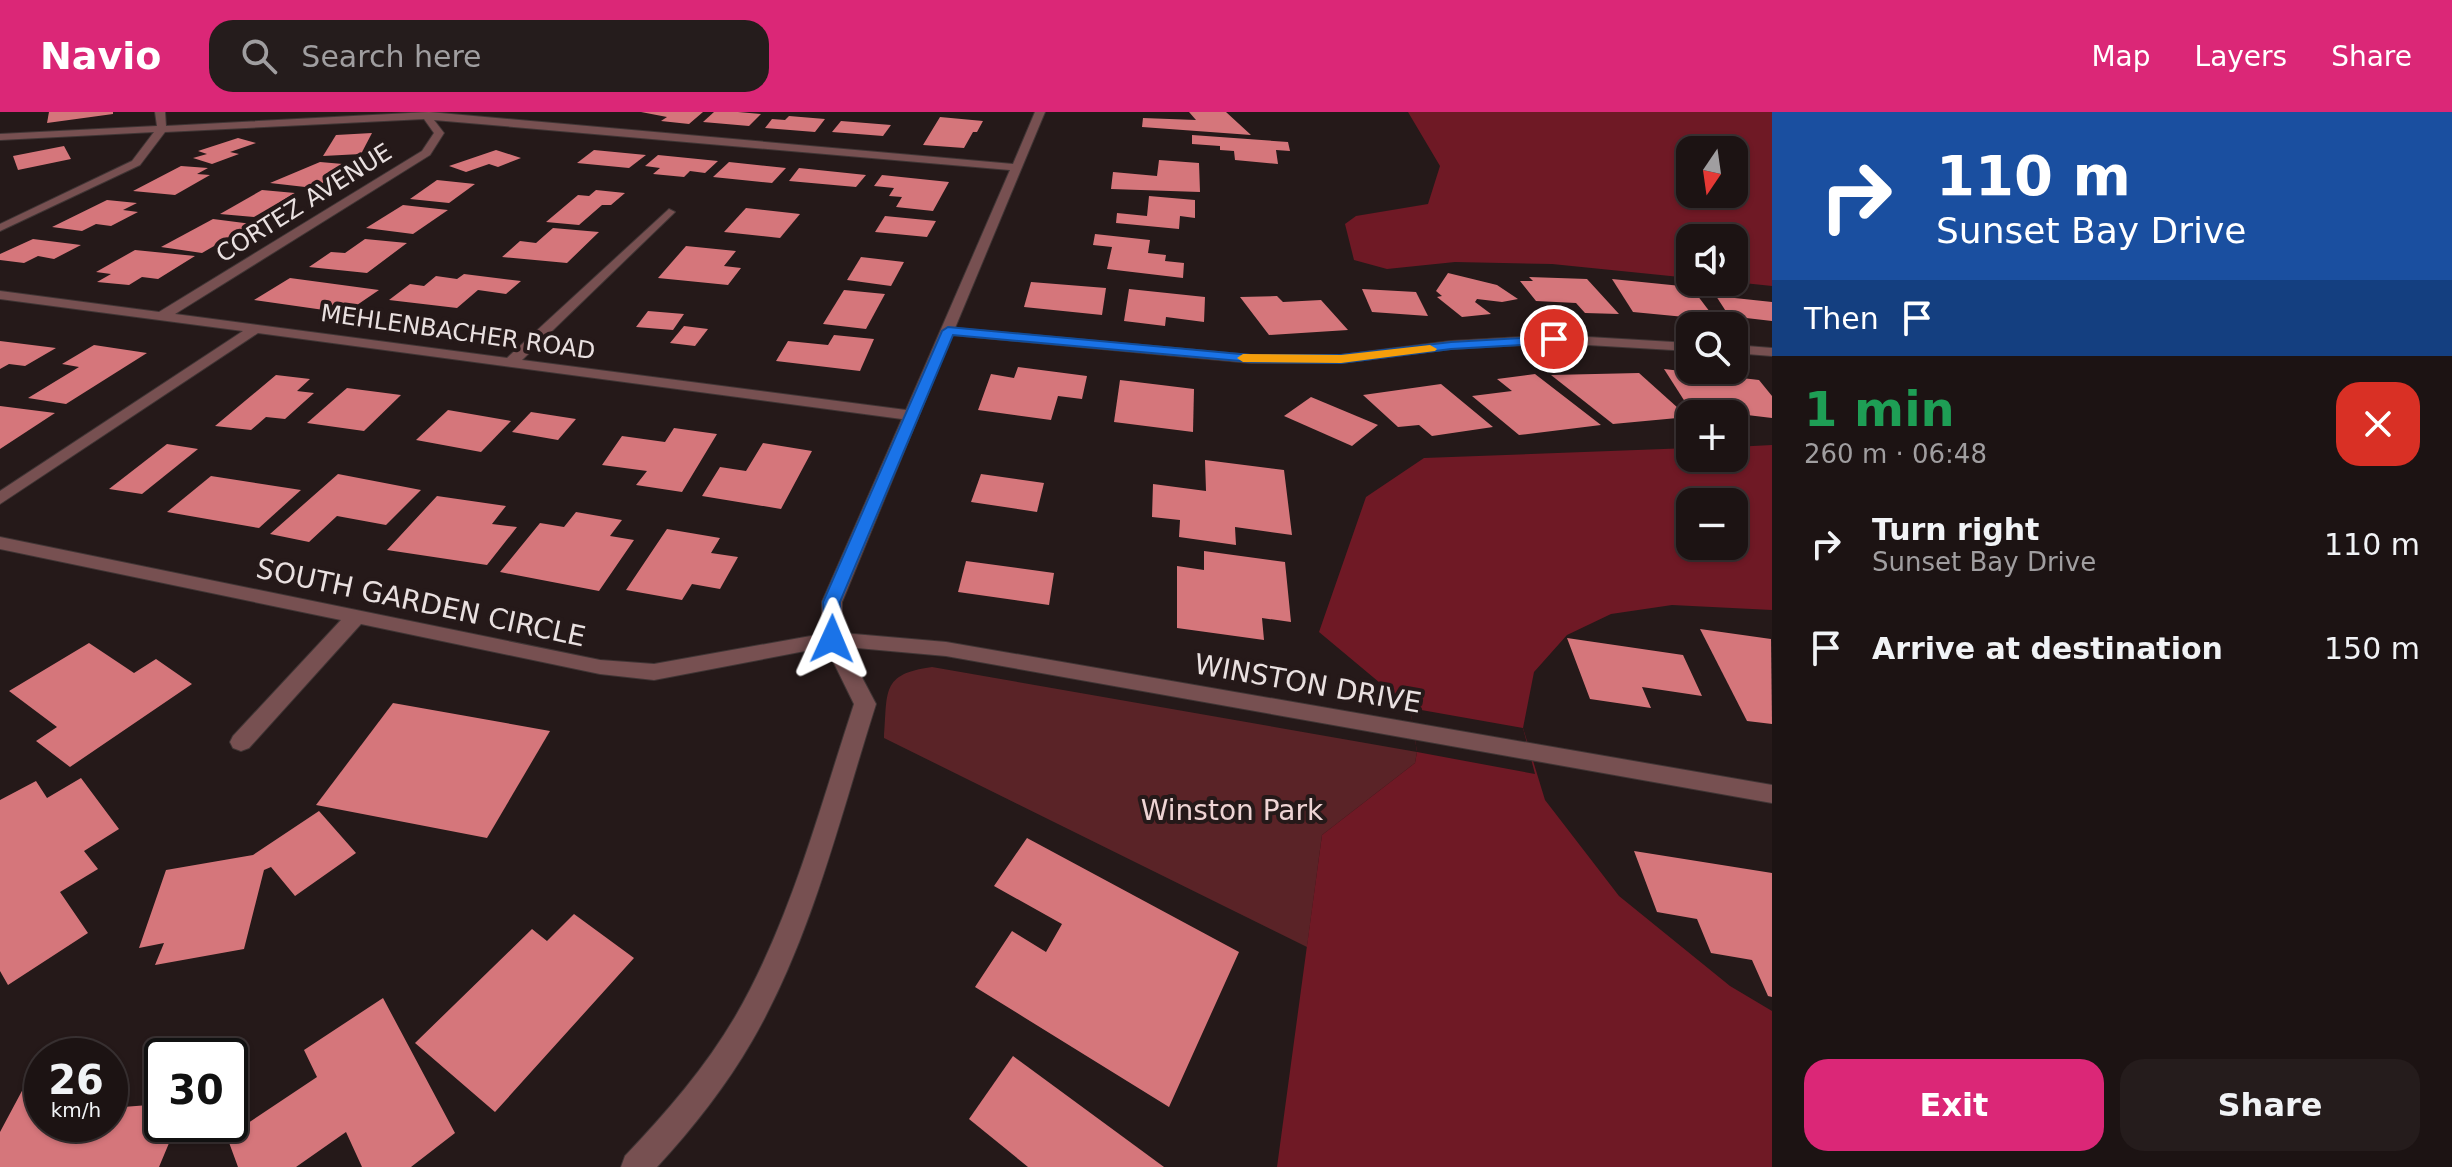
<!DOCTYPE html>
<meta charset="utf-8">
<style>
:root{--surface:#1c1313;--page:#251c1c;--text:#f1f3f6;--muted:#a09ea0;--line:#3a3233;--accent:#db2777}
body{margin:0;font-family:"DejaVu Sans",sans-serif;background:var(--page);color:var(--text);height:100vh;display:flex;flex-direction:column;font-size:30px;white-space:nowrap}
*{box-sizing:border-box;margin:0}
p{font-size:26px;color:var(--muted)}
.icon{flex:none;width:44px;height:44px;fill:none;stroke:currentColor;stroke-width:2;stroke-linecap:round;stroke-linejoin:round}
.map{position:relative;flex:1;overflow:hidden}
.drawer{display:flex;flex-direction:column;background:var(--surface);width:680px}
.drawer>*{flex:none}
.hud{background:#1a4fa0;color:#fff;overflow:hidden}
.needle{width:52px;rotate:193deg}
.fabs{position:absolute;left:1676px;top:24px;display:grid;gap:16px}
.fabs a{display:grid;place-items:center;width:72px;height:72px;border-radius:16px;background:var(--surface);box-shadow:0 2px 6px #0004,0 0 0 2px var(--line);font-size:40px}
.speed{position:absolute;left:24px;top:926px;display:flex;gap:16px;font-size:40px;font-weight:700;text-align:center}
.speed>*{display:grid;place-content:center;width:104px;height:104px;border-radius:50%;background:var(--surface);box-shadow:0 2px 6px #0004,0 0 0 2px var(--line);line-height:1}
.speed small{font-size:20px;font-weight:400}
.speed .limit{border:4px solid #111;border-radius:12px;background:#fff;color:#111}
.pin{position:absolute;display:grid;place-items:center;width:68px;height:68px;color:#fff;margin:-34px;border:4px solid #fff;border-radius:50%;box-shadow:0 2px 8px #0007}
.me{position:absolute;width:88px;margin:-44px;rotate:1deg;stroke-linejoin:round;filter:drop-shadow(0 0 6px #0008)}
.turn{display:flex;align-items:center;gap:28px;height:168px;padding:0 32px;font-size:36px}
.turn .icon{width:104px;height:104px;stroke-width:2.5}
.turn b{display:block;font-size:56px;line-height:68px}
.then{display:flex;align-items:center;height:76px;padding:0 32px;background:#0003;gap:16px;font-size:30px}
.round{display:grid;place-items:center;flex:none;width:84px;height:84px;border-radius:24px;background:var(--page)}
.headline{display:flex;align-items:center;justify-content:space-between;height:136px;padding:0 32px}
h1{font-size:48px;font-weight:800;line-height:60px;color:#1e9e55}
.action{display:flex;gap:16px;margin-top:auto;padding:16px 32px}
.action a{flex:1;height:92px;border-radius:24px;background:var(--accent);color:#fff;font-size:32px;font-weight:800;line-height:92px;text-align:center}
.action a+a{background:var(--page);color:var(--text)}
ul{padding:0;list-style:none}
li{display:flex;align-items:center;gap:24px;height:104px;padding:0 32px}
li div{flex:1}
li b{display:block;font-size:30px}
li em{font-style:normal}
header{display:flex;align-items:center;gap:48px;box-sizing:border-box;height:112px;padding:0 40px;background:var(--accent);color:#fff}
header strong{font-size:38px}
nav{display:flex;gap:44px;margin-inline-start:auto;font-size:28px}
.search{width:560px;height:72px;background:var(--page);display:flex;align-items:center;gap:20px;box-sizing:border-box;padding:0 28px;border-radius:24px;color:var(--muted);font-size:30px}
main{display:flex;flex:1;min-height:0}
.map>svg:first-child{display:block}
.green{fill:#5a2327}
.water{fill:#6f1925;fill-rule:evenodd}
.pier{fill:#251919}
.building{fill:#d5767b}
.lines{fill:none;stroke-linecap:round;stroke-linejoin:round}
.street-casing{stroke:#403535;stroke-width:2}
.street{fill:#775051;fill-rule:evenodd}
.route{fill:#1a73e8;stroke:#114b97;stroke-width:2}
.slow{fill:#f59e0b}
.labels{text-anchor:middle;stroke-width:8;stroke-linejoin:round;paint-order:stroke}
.far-street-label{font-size:24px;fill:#e9e0e0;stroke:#251919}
.street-label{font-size:28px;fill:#e9e0e0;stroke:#251919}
.park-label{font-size:28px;fill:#eed4d4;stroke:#251919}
</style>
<header>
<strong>Navio</strong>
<div class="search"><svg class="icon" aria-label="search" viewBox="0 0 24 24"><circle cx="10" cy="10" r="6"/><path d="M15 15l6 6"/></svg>Search here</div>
<nav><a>Map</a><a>Layers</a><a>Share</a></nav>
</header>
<main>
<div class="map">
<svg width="1772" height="1055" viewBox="0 0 1772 1055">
<rect width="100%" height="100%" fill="#251919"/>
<!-- green -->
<path class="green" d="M932,555L1417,640L1415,651L1322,723L1307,835L884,626C888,580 880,562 932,555Z"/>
<!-- water -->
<g class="water">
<path d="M1408,0H1772V174L1734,170V126H1690V166L1552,152L1455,150L1387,157L1354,148L1345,112L1356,104L1428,92L1440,54ZM1690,38H1734V82H1690Z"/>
<path d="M1772,333V498L1672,493L1611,502L1567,523L1534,560L1523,616L1545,688L1619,784L1730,874L1772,899V1055H1277L1322,723L1415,651L1417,640L1410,596L1319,520L1366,385L1424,346L1690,336V346H1734V335ZM1690,390H1734V434H1690Z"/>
</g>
<!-- pier -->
<path class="pier" d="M1410,596L1523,616L1535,662L1417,640Z"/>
<!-- building -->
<g class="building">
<path d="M49,0H113V2L47,11Z"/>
<path d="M641,0H703L689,12L661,9L667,5Z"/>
<path d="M714,0H738L761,2L749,14L703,10Z"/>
<path d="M1189,0H1226L1251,23L1142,15L1143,6L1196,8Z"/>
<path d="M789,4L825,7L815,20L765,16L772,7L785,8Z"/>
<path d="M940,5L983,9L977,20H973L964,36L923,33Z"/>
<path d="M841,9L891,13L883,24L832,20Z"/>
<path d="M372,21L361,42L323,44L336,23Z"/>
<path d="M1192,23L1288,30L1290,39L1276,38L1278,52L1235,48L1234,39L1220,38V34L1192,32Z"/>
<path d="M238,26L256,31L230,40L239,42L212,52L193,46L207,42L198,39Z"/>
<path d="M64,34L71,47L18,58L13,44Z"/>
<path d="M496,38L521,46L498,55L489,52L466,60L449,54Z"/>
<path d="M594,38L646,43L629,56L577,51Z"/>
<path d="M658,43L718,49L705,61L690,59L684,65L653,62L660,56L645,54Z"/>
<path d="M1159,48L1199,51L1200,80L1111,77L1113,60L1157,64Z"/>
<path d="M320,50L343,52L323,64L333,65L314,76L270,71Z"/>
<path d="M729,50L786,56L772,71L713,65Z"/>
<path d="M181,54L208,56L197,62L210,63L175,83L133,79Z"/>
<path d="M799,56L866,63L856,75L789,69Z"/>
<path d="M882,63L949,70L933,99L896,95L902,85L889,84L894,76L874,74Z"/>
<path d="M437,68L475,72L449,91L410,87Z"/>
<path d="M262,78L295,81L254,105L220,102Z"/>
<path d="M596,78L625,81L611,93H602L579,113L546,110L578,83L589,84Z"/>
<path d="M1149,84L1195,88V106L1180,104L1179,117L1116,111L1117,101L1147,104Z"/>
<path d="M107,88L137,91L123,98L138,100L111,114L96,112L82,119L52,115Z"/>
<path d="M403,93L448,98L413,122L366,116Z"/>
<path d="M746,96L800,102L780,126L724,120Z"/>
<path d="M885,104L936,109L927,125L875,120Z"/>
<path d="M213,107L252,112L202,141L161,135Z"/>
<path d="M553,116L599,120L567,151L502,145L520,129L536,131Z"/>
<path d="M1095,122L1150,128L1148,141L1166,143L1165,149L1184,151L1183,166L1107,157L1112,135L1093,133Z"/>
<path d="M33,127L81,133L54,147L38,144L24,151L0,148V142Z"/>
<path d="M365,127L407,131L367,161L309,155L331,140L345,141Z"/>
<path d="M686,134L736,139L724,154L741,156L728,173L658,166Z"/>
<path d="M135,138L195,144L158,167L142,165L129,173L97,170L111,162L96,160Z"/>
<path d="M861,145L904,150L891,174L847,168Z"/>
<path d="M1448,161L1497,173L1518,187L1502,190L1477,187L1475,190L1491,202L1462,205L1437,185L1442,184L1436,179Z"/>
<path d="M464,162L521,169L506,182L478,178L457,196L389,188L410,172L424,174L436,164L457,167Z"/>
<path d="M1529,165L1587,167L1619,202L1585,201L1576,191L1536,189L1520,169H1533Z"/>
<path d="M290,166L379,178L357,193L342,191L331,199L254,188Z"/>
<path d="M1612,167L1691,175L1716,208L1633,200Z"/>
<path d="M1031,170L1106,176L1102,203L1024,195Z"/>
<path d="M1129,177L1205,185L1204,210L1166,205L1165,214L1124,209Z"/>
<path d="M1362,177L1416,180L1428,204L1372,200Z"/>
<path d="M844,178L885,182L866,217L823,212Z"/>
<path d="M1277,184L1283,190L1321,188L1348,218L1269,223L1240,185Z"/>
<path d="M1716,184L1772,190V209L1729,204Z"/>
<path d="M648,199L684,202L673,218L636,215Z"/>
<path d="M684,214L708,217L695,234L670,231Z"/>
<path d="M834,223L874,227L860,259L776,249L788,229L828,233Z"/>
<path d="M0,229L56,236L25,254L9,252L0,257Z"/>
<path d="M94,233L147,241L66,292L28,286L79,255L62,252Z"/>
<path d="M1018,255L1087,264L1082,287L1058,284L1051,308L978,298L991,262L1014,266Z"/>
<path d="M1664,257L1759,268L1772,284V306L1689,296Z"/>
<path d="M1639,261L1688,305L1613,312L1551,263Z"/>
<path d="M1535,262L1601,313L1519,323L1472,284L1512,279L1497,267Z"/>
<path d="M276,263L310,267L297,279L314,281L285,307L266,305L251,318L215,314Z"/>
<path d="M1120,268L1194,277L1193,320L1114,310Z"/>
<path d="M1441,272L1493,315L1432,324L1419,313L1398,315L1363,283Z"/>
<path d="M347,276L401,283L364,319L307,311Z"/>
<path d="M1311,285L1378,313L1352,334L1284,304Z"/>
<path d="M0,294L55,301L0,337Z"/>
<path d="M448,298L511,309L481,340L416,328Z"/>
<path d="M531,300L576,307L558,328L512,320Z"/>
<path d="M674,316L717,322L682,380L636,373L647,359L602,353L622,324L665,330Z"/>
<path d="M763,331L812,339L781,397L702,384L720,355L746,359Z"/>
<path d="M167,332L198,337L142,382L109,377Z"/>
<path d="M1205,348L1284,358L1292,423L1235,415L1236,433L1179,425L1180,408L1152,405L1153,372L1206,379Z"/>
<path d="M338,362L421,378L386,413L337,404L309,430L270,422Z"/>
<path d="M981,362L1044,371L1037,400L971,390Z"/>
<path d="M211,364L301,378L259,416L167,400Z"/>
<path d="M437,384L506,394L492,412L517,415L487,453L387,438Z"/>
<path d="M576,400L622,408L610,424L634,428L599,479L500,460L540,411L564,415Z"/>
<path d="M667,417L720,426L711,441L738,445L720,477L692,472L682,488L626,478Z"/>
<path d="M1204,439L1285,450L1291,510L1262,506L1264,528L1177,516V454L1204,458Z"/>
<path d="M966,449L1054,461L1049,493L958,480Z"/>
<path d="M1700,517L1771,527L1772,612L1747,609Z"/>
<path d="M1567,526L1683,543L1702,584L1642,575L1651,596L1590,587Z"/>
<path d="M89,531L134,561L156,547L192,572L70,655L36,629L57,615L9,579Z"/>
<path d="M393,591L550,619L487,726L316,693Z"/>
<path d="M81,666L119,717L84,739L98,757L60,780L88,821L8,873L0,859V688L36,669L47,686Z"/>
<path d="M319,699L356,741L295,784L271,755L264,758L244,837L155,853L164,831L139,836L166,758L253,743Z"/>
<path d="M1027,726L1239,840L1169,995L975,875L1012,819L1046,840L1062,812L994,774Z"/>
<path d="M1634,739L1772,761V885L1768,884L1752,848L1711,841L1697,807L1657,800Z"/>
<path d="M574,802L634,846L495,1000L415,931L532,817L547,829Z"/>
<path d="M383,886L455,1021L411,1055H362L346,1020L296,1055H238L227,1025L317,965L304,938Z"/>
<path d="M1013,944L1164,1055H1028L969,1007Z"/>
<path d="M42,961V1012H110V996L162,992V1012H177L159,1055H0V1020L31,962Z"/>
</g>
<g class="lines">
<!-- street casing -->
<g class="street-casing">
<g id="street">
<path d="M155,0H165L166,14L429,0L1013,52L1035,0H1045L955,216L1251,243H1341L1451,229L1554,223L1690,231V239L1554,231L1451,237L1341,251H1251L952,223L842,490V521L946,530L1772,673V691L946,544L846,535L876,592C840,705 812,825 752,929C726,974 693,1016 657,1055H621L625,1044C666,1001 705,956 735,905C791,808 819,698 854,592L826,535L654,568L600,562L361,512L249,636L241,639L233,636L230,630L233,624L341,508L0,437V425L600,548L654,552L822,522V490L902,307L258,221L0,392V379L243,219L0,187V179L159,200L422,39L434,21L424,7L165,20L140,53L0,119V112L132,49L154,20L0,28V22L157,14ZM434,8L1010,58L906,298L522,248L673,102L675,100L669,97L507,246L175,202L430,43L444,21Z"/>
<path d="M1734,233L1772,236V244L1734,241Z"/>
</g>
</g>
<!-- street -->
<use href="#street" class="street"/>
</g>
<!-- route -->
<path class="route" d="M948,215L1251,243H1341L1451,230L1554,224L1560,227L1554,231L1451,237L1341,251L1251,250L953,223L840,490L841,527L832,533L826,531L823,490L942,219Z"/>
<!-- slow -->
<path class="slow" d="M1430,233L1437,237L1435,239L1341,251L1243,250L1237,246L1243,242L1341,243Z"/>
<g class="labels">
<!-- far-street labels -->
<g class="far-street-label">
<text transform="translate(304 91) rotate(-32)" y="8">CORTEZ AVENUE</text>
<text transform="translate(458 220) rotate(8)" y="8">MEHLENBACHER ROAD</text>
</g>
<!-- street labels -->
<g class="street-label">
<text transform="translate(421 490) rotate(12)" y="10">SOUTH GARDEN CIRCLE</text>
<text transform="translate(1308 571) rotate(10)" y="10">WINSTON DRIVE</text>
</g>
<!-- park labels -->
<g class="park-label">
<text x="1232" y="708">Winston Park</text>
</g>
</g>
</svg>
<div class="fabs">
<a><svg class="needle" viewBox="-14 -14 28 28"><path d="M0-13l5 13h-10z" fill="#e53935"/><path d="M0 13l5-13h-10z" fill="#a09ea0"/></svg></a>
<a><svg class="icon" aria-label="sound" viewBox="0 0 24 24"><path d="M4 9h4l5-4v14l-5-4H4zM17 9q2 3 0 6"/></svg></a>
<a><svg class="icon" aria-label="search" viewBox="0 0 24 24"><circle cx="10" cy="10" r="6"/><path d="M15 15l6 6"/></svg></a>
<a>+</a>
<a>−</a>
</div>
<div class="speed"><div>26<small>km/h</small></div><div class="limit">30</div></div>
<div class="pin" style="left:1554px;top:227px;background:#d93025"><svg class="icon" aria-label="arrive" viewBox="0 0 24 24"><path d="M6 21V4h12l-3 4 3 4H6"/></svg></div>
<svg class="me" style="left:832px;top:527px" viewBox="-20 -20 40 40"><path d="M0-17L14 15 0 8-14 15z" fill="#1a73e8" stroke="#fff" stroke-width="4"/></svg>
</div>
<section class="drawer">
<div class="hud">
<div class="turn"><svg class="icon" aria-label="right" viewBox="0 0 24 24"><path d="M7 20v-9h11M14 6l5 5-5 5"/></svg><div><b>110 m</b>Sunset Bay Drive</div></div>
<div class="then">Then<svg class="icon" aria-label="arrive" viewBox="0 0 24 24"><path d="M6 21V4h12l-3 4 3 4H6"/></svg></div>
</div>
<div class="headline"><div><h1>1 min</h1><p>260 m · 06:48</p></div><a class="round" style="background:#d93025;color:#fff"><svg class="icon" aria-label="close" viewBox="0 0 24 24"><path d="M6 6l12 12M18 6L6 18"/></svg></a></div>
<ul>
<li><svg class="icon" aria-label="right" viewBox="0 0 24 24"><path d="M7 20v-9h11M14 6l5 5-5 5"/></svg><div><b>Turn right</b><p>Sunset Bay Drive</p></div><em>110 m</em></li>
<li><svg class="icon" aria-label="arrive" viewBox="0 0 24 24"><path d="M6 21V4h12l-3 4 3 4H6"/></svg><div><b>Arrive at destination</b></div><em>150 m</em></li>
</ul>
<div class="action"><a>Exit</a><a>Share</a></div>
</section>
</main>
